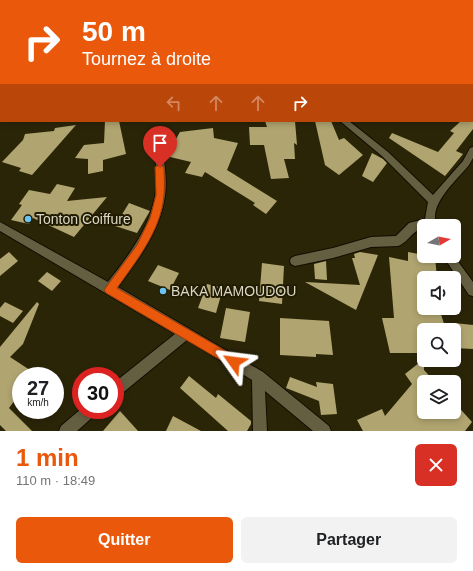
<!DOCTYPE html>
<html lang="fr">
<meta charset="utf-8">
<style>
:root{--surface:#fff;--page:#f2f2f2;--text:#202124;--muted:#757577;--accent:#ea580c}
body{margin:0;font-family:Arial,sans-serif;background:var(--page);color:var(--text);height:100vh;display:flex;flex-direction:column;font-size:15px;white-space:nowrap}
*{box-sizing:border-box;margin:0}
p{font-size:13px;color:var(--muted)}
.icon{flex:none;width:22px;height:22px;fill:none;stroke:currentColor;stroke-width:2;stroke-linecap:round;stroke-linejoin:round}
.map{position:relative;height:431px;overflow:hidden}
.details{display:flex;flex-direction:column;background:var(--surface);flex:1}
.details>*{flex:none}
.guide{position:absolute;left:0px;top:0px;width:473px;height:122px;box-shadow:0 2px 6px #0003;background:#ea580c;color:#fff;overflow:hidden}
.needle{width:26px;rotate:81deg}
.buttons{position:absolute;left:417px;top:219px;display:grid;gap:8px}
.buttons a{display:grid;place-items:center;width:44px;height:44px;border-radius:6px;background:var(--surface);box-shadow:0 2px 6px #0003;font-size:20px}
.speed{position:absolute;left:12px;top:367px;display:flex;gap:8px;font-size:20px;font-weight:700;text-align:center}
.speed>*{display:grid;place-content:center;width:52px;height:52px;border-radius:50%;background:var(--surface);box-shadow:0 2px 6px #0003;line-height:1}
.speed small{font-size:10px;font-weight:400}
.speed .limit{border:6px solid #d22;background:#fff;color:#111}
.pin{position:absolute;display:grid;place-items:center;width:34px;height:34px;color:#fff;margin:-41px -17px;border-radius:50% 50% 50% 0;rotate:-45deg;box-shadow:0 0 4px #0007}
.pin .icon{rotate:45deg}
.me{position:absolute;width:44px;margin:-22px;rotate:301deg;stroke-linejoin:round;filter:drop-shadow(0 0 3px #0008)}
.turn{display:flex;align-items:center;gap:14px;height:84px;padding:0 16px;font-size:18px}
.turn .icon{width:52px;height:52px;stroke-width:2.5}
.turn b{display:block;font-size:28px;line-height:34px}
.lanes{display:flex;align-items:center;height:38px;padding:0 16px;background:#0003;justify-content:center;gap:20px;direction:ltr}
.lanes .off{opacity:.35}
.round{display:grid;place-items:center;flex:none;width:42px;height:42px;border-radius:6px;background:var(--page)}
.overview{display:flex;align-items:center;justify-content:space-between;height:68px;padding:0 16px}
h1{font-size:24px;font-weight:800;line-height:30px;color:var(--accent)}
.action{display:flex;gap:8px;margin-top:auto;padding:8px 16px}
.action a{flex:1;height:46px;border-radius:6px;background:var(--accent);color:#fff;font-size:16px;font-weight:800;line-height:46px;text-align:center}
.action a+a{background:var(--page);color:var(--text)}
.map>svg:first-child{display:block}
.building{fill:#b0a570}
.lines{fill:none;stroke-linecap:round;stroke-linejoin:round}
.street-casing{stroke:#130d00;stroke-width:2}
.street{fill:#655f42;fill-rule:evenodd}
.route{fill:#ea580c;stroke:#983908}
.poi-dot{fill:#6ac3f1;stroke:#211b01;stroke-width:1.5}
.labels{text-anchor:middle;stroke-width:4;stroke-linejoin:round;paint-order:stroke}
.poi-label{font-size:14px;fill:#dad7c6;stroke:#211b01;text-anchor:start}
</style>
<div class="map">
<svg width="473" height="431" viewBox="0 0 473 431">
<rect width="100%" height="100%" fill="#2b2508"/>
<!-- building -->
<g class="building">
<path d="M473,111V129L456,151L463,154L445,176L389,138L392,133L438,152L454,133L450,131L461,121H472Z"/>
<path d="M105,121H119L126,154L103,160V171L88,174V159L75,158L84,145L104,143Z"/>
<path d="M265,121H295L297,145L294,143L295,159H284L289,178L271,179L264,145H250L249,127H267Z"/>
<path d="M315,121H331L339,140L344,138L363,155L339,175L325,165Z"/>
<path d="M76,125L32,175L19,171L21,168L2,162L23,140L25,134L54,131L55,128Z"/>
<path d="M213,128L214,138L238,143L227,170L277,201L266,214L253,205L255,203L205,172L202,177L185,173L191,162L166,156L180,132Z"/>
<path d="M372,153L383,159L387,163L373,182L362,176Z"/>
<path d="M57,184L75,188L67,201L107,197L74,237L33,218L29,224L11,220L22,205L19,204L29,190L50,194Z"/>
<path d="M129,203L150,211L137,233L115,226Z"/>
<path d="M9,252L18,261L0,276V259Z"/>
<path d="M360,252L378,255L356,310L305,282L360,285L352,258H355L354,254Z"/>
<path d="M408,252L435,257L437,278H424V308H439L446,330H424V353H390L382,318H394L389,257L408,261Z"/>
<path d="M326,261L327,280L315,279L314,264Z"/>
<path d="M262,263L284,266L282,304L259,301Z"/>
<path d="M158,265L179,273L170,290L148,281Z"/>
<path d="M47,272L61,281L52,291L38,281Z"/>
<path d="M207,284L223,288L216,313L198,308Z"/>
<path d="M5,302L23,311L13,323L0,316V308Z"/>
<path d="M37,302L39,304L23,344L10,357L39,376H21V392L9,408L32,431H6L0,425V347Z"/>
<path d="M226,308L250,312L245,342L220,338Z"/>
<path d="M280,318L329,321L333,355L316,354V357L280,355Z"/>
<path d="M454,323L473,325V349L454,348Z"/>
<path d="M424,359V370L435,382H424V412H454V402L472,422L465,431H363L357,420L382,409L385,416L412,384L405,374Z"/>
<path d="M189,376L216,398L218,394L251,421V424L247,431H228L180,388Z"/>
<path d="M290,377L317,387L316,382L333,384L337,414L321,415L319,401L286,388Z"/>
<path d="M120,411L138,431H103Z"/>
<path d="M173,416L201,431H166Z"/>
</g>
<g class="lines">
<!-- street casing -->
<g class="street-casing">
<g id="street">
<path d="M0,0H5L1,1L0,4Z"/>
<path d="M106,0H113L114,1H107Z"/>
<path d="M340,121H349L388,152L433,195L463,161L470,148L473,147V158L469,165C457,180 427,205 437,226H424V228C411,231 409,242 398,246L371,247L333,258L295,266L291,264L290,261L291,258L295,256L333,248L371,237L396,236L409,223L425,219L428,202L382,156Z"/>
<path d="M159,150L163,153C165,167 167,182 165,196C160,231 138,260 118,287L263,372L329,426L331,431H313L265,391L267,431H253L252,380L187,340L120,395L115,397V382L175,334L0,231V222L108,282C128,256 149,230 155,196C158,182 156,167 155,153Z"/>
<path d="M443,256H454L473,282V296L469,295Z"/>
<path d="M81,409V410H97L95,415L77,431H59L61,426Z"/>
</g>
</g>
<!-- street -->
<use href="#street" class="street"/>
</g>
<!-- route -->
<path class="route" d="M160,164L164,167C164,176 165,186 164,195C161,231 136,261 117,288L238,358L240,362L238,367L234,368L106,293L104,290L137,245L150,218L156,195L155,167Z"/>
<!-- markers -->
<g class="poi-dot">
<circle cx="28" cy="219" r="4"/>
<circle cx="163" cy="291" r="4"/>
</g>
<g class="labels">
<!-- poi labels -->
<g class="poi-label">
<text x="36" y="224">Tonton Coiffure</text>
<text x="171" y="296">BAKA MAMOUDOU</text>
</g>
</g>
</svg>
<div class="buttons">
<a><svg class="needle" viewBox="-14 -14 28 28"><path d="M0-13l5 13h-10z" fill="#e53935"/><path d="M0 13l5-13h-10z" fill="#757577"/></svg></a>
<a><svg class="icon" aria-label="sound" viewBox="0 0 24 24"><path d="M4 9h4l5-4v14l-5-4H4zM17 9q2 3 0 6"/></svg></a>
<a><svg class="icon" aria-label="search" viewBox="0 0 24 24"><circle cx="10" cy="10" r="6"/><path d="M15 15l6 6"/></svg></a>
<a><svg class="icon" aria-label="layers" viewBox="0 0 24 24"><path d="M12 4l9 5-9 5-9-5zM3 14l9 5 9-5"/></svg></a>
</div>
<div class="speed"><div>27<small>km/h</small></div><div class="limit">30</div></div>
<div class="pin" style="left:160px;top:167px;background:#d93025"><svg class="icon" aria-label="arrive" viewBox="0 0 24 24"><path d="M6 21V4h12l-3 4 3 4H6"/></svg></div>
<svg class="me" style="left:234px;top:362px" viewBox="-20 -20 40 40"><path d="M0-17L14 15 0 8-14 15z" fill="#ea580c" stroke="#fff" stroke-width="4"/></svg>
<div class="guide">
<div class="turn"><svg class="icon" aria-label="right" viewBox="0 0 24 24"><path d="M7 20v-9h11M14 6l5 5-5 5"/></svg><div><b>50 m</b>Tournez à droite</div></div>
<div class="lanes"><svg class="icon off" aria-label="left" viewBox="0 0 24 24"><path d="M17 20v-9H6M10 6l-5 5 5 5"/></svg><svg class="icon off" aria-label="ahead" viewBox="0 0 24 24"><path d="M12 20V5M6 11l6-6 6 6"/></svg><svg class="icon off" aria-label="ahead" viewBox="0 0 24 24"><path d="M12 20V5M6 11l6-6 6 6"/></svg><svg class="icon" aria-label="right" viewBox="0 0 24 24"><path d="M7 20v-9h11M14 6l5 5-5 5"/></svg></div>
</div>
</div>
<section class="details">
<div class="overview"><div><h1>1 min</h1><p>110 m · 18:49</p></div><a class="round" style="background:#d93025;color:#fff"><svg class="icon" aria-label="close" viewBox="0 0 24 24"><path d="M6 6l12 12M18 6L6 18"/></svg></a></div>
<div class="action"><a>Quitter</a><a>Partager</a></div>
</section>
